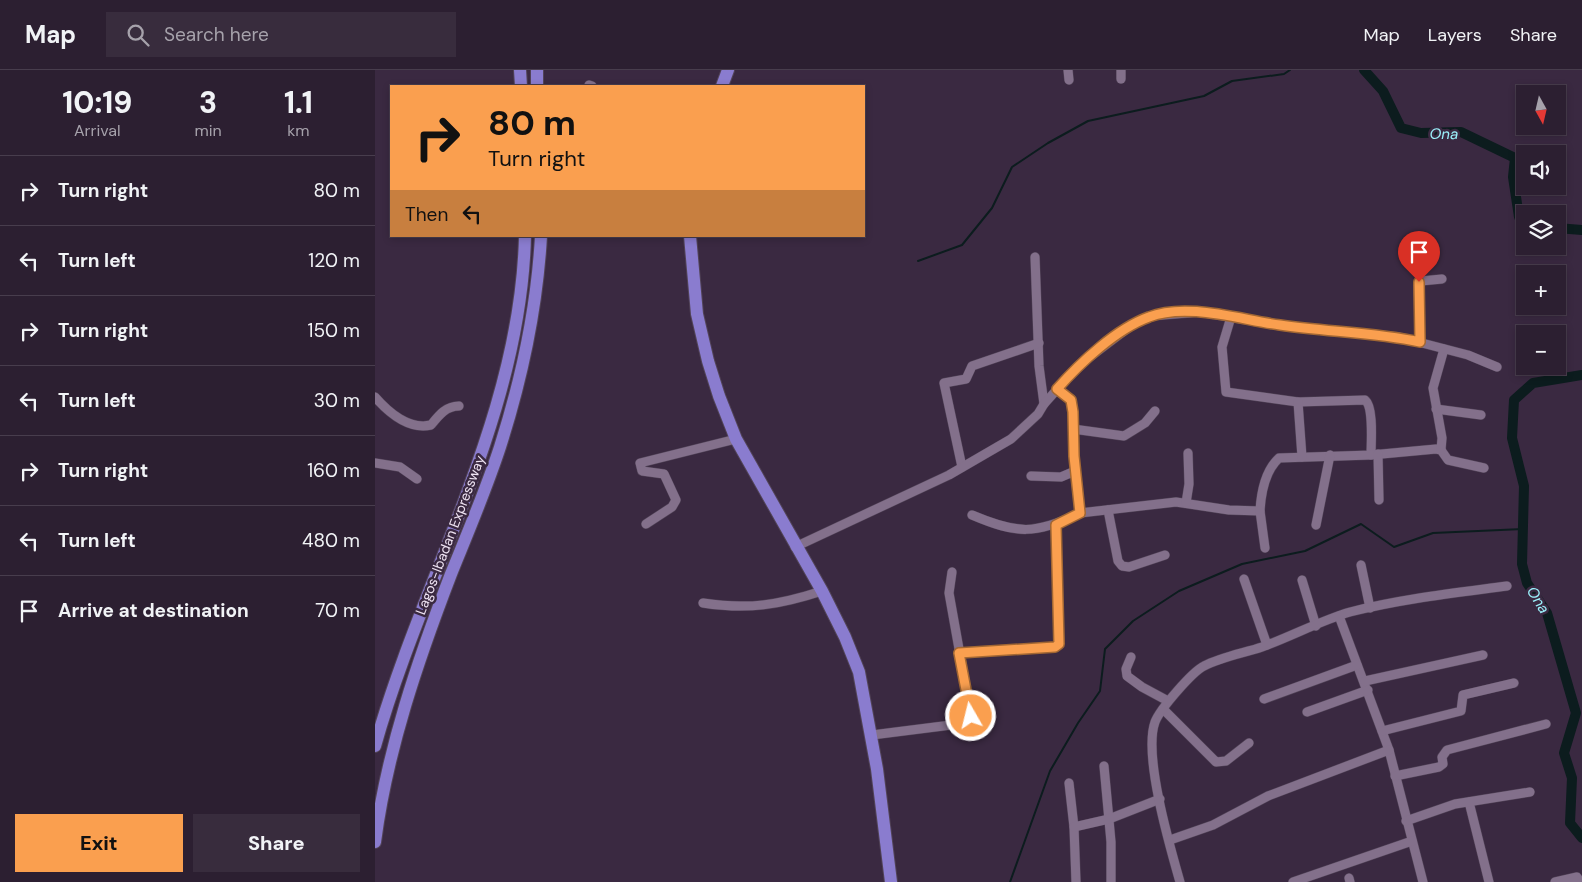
<!DOCTYPE html>
<meta charset="utf-8">
<style>
:root{--surface:#2c1f31;--page:#382c3d;--text:#f1f3f6;--muted:#a6a2ab;--line:#483d4d;--accent:#fa9f4f}
body{margin:0;font-family:"DM Sans",sans-serif;background:var(--page);color:var(--text);height:100vh;display:flex;flex-direction:column;font-size:19px;white-space:nowrap}
*{box-sizing:border-box;margin:0}
p{font-size:16px;color:var(--muted)}
.icon{flex:none;width:28px;height:28px;fill:none;stroke:currentColor;stroke-width:2;stroke-linecap:round;stroke-linejoin:round}
.map{position:relative;flex:1;overflow:hidden}
.side{display:flex;flex-direction:column;background:var(--surface);width:375px}
.side>*{flex:none}
.top-card{position:absolute;left:15px;top:15px;width:475px;height:152px;border-radius:0px;box-shadow:0 2px 8px #0003,0 0 0 1px var(--line);background:#fa9f4f;color:#111;overflow:hidden}
.needle{width:32px;rotate:172deg}
.controls{position:absolute;left:1141px;top:15px;display:grid;gap:10px}
.controls a{display:grid;place-items:center;width:50px;height:50px;border-radius:0px;background:var(--surface);box-shadow:0 2px 8px #0003,0 0 0 1px var(--line);font-size:25px}
.pin{position:absolute;display:grid;place-items:center;width:42px;height:42px;color:#fff;margin:-51px -21px;border-radius:50% 50% 50% 0;rotate:-45deg;box-shadow:0 0 5px #0007}
.pin .icon{rotate:45deg}
.me{position:absolute;width:55px;margin:-28px;rotate:352deg;stroke-linejoin:round;filter:drop-shadow(0 0 4px #0008)}
.turn{display:flex;align-items:center;gap:18px;height:105px;padding:0 15px;font-size:22px}
.turn .icon{width:65px;height:65px;stroke-width:2.5}
.turn b{display:block;font-size:35px;line-height:42px}
.then{display:flex;align-items:center;height:48px;padding:0 15px;background:#0003;gap:10px;font-size:19px}
.eta{display:flex;justify-content:space-evenly;align-items:center;height:85px;text-align:center}
.eta b{font-size:30px;font-weight:800;line-height:35px}
.action{display:flex;gap:10px;margin-top:auto;padding:10px 15px}
.action a{flex:1;height:58px;border-radius:0px;background:var(--accent);color:#111;font-size:20px;font-weight:800;line-height:58px;text-align:center}
.action a+a{background:var(--page);color:var(--text)}
ul{padding:0;list-style:none}
li{display:flex;align-items:center;gap:15px;height:70px;padding:0 15px;border-top:1px solid var(--line)}
li div{flex:1}
li b{display:block;font-size:19px}
li em{font-style:normal}
header{display:flex;align-items:center;gap:30px;box-sizing:border-box;height:70px;padding:0 25px;background:var(--surface);border-bottom:1px solid var(--line)}
header strong{font-size:24px}
nav{display:flex;gap:28px;margin-inline-start:auto;font-size:18px}
.search{width:350px;height:45px;background:var(--page);display:flex;align-items:center;gap:12px;box-sizing:border-box;padding:0 18px;border-radius:0px;color:var(--muted);font-size:19px}
main{display:flex;flex:1;min-height:0}
.map>svg:first-child{display:block}
.lines{fill:none;stroke-linecap:round;stroke-linejoin:round}
.stream{stroke:#0c1c1e;stroke-width:2}
.river{stroke:#0c1c1e;stroke-width:10}
.minor-casing{stroke:#524458;stroke-width:10}
.highway-casing{stroke:#524458;stroke-width:14}
.minor{stroke:#83708b;stroke-width:9}
.highway{stroke:#8a7ccf;stroke-width:12}
.route-casing{stroke:#a26733;stroke-width:12}
.route{stroke:#fa9f4f;stroke-width:9}
.labels{text-anchor:middle;stroke-width:5;stroke-linejoin:round;paint-order:stroke}
.street-label{font-size:14px;fill:#efe4f3;stroke:#3a2941}
.water-label{font-size:15px;font-style:italic;fill:#9bf1fb;stroke:#3a2941}
</style>
<header>
<strong>Map</strong>
<div class="search"><svg class="icon" aria-label="search" viewBox="0 0 24 24"><circle cx="10" cy="10" r="6"/><path d="M15 15l6 6"/></svg>Search here</div>
<nav><a>Map</a><a>Layers</a><a>Share</a></nav>
</header>
<main>
<section class="side">
<div class="eta">
<div><b>10:19</b><p>Arrival</p></div>
<div><b>3</b><p>min</p></div>
<div><b>1.1</b><p>km</p></div>
</div>
<ul>
<li><svg class="icon" aria-label="right" viewBox="0 0 24 24"><path d="M7 20v-9h11M14 6l5 5-5 5"/></svg><div><b>Turn right</b></div><em>80 m</em></li>
<li><svg class="icon" aria-label="left" viewBox="0 0 24 24"><path d="M17 20v-9H6M10 6l-5 5 5 5"/></svg><div><b>Turn left</b></div><em>120 m</em></li>
<li><svg class="icon" aria-label="right" viewBox="0 0 24 24"><path d="M7 20v-9h11M14 6l5 5-5 5"/></svg><div><b>Turn right</b></div><em>150 m</em></li>
<li><svg class="icon" aria-label="left" viewBox="0 0 24 24"><path d="M17 20v-9H6M10 6l-5 5 5 5"/></svg><div><b>Turn left</b></div><em>30 m</em></li>
<li><svg class="icon" aria-label="right" viewBox="0 0 24 24"><path d="M7 20v-9h11M14 6l5 5-5 5"/></svg><div><b>Turn right</b></div><em>160 m</em></li>
<li><svg class="icon" aria-label="left" viewBox="0 0 24 24"><path d="M17 20v-9H6M10 6l-5 5 5 5"/></svg><div><b>Turn left</b></div><em>480 m</em></li>
<li><svg class="icon" aria-label="arrive" viewBox="0 0 24 24"><path d="M6 21V4h12l-3 4 3 4H6"/></svg><div><b>Arrive at destination</b></div><em>70 m</em></li>
</ul>
<div class="action"><a>Exit</a><a>Share</a></div>
</section>
<div class="map">
<svg width="1207" height="812" viewBox="0 0 1207 812">
<rect width="100%" height="100%" fill="#3a2941"/>
<g class="lines">
<!-- stream -->
<g class="stream">
<path d="M543,191L587,175L617,138L637,97L673,73L713,51L829,26L857,11L909,4L915,0"/>
<path d="M635,812L675,701L703,653L725,621L730,579L758,551L804,521L867,494L930,481L986,454L1019,477L1058,463L1148,459"/>
</g>
<!-- river -->
<g class="river">
<path d="M989,0L1008,21L1026,58L1046,63L1086,62L1140,88L1138,107L1144,147L1150,150"/>
<path d="M1182,158L1207,160"/>
<path d="M1207,305L1158,313L1139,330L1137,368L1149,416L1147,494L1152,513L1172,543L1201,643L1189,683L1197,708L1195,753L1207,768"/>
</g>
<!-- minor casing -->
<g class="minor-casing">
<g id="minor">
<path d="M693,0L694,10"/>
<path d="M746,9V0"/>
<path d="M214,15L217,16"/>
<path d="M660,187L664,296L669,334"/>
<path d="M856,247L847,277L851,322L923,332L990,330C999,337 996,373 996,385"/>
<path d="M1045,272L1043,214L1046,211L1067,209"/>
<path d="M682,319L696,330L698,342L700,401L705,443L801,432L854,440L885,441C886,423 890,401 904,388L996,385L1061,379L1066,380L1073,390L1109,398"/>
<path d="M0,327C14,343 34,360 56,355C64,345 71,336 84,336"/>
<path d="M923,332L927,387"/>
<path d="M1061,339L1106,345"/>
<path d="M698,359L749,366L770,353L780,341"/>
<path d="M1066,380L1067,368L1058,318L1069,279"/>
<path d="M1003,384L1004,430"/>
<path d="M0,393L25,397L42,409"/>
<path d="M587,397L569,313L591,309L597,296L664,273"/>
<path d="M656,406L686,407L700,401"/>
<path d="M811,433L814,414L813,383"/>
<path d="M733,440L743,491L747,496L754,497L790,485"/>
<path d="M885,441L890,478"/>
<path d="M597,445C642,464 660,465 705,443"/>
<path d="M271,454L297,437L301,430L289,404L267,401L265,393L361,369"/>
<path d="M941,455L955,385"/>
<path d="M420,477L574,405L636,369L663,344L669,334L703,296L757,255L775,246L825,242L907,256L1024,267L1093,285L1122,297"/>
<path d="M986,495L995,538"/>
<path d="M869,509L892,575"/>
<path d="M927,510L941,556"/>
<path d="M328,533C373,540 404,535 447,521"/>
<path d="M964,546L1014,680L1048,812"/>
<path d="M585,583L680,577L684,574L681,455"/>
<path d="M756,587L751,599L752,606L767,617L793,631"/>
<path d="M990,611L1108,585"/>
<path d="M889,629L982,595"/>
<path d="M788,639L841,692L851,691L874,673"/>
<path d="M932,642L993,620"/>
<path d="M1007,661L1086,641L1088,625L1139,613"/>
<path d="M497,665L584,654L596,646L574,523L577,502"/>
<path d="M729,696L736,772V812"/>
<path d="M1020,706L1064,697L1068,694L1067,687L1072,680L1171,654"/>
<path d="M694,713L699,757L701,812"/>
<path d="M1094,732L1114,812"/>
<path d="M1031,751L1080,734L1155,722"/>
<path d="M699,757L734,749L785,729"/>
<path d="M795,770L838,755L893,726L1014,680"/>
<path d="M974,808L975,812"/>
<path d="M805,812C795,777 768,685 780,652C785,639 817,602 829,596C846,587 869,583 887,577C915,567 947,550 975,542C1026,529 1080,523 1132,516"/>
<path d="M918,812L1037,771"/>
<path d="M1180,812L1202,807L1205,812"/>
</g>
</g>
<!-- highway casing -->
<g class="highway-casing">
<g id="highway">
<path d="M145,0L146,16"/>
<path d="M162,0V16"/>
<path d="M347,16L353,0"/>
<path d="M315,166L322,244L333,291L344,326L361,369L447,521L470,567L484,602L502,699L516,812"/>
<path d="M0,676C48,506 146,346 150,166"/>
<path d="M0,772C12,680 43,590 76,504C93,462 111,420 125,377C147,308 162,238 166,166"/>
</g>
</g>
<!-- minor -->
<use href="#minor" class="minor"/>
<!-- highway -->
<use href="#highway" class="highway"/>
</g>
<g class="lines">
<!-- route casing -->
<g class="route-casing">
<path id="route" d="M596,646L584,583L680,577L684,574L681,455L705,443L699,386L698,342L696,330L682,319C705,293 741,259 774,247C812,232 866,250 905,255C952,262 999,262 1045,272L1044,212"/>
</g>
<!-- route -->
<use href="#route" class="route"/>
</g>
<g class="labels">
<!-- street labels -->
<g class="street-label">
<text transform="translate(75 465) rotate(-69)" y="5">Lagos-Ibadan Expressway</text>
</g>
<!-- water labels -->
<g class="water-label">
<text transform="translate(1069 64) rotate(1)" y="5">Ona</text>
<text transform="translate(1163 530) rotate(58)" y="5">Ona</text>
</g>
</g>
</svg>
<div class="controls">
<a><svg class="needle" viewBox="-14 -14 28 28"><path d="M0-13l5 13h-10z" fill="#e53935"/><path d="M0 13l5-13h-10z" fill="#a6a2ab"/></svg></a>
<a><svg class="icon" aria-label="sound" viewBox="0 0 24 24"><path d="M4 9h4l5-4v14l-5-4H4zM17 9q2 3 0 6"/></svg></a>
<a><svg class="icon" aria-label="layers" viewBox="0 0 24 24"><path d="M12 4l9 5-9 5-9-5zM3 14l9 5 9-5"/></svg></a>
<a>+</a>
<a>−</a>
</div>
<div class="pin" style="left:1044px;top:212px;background:#d93025"><svg class="icon" aria-label="arrive" viewBox="0 0 24 24"><path d="M6 21V4h12l-3 4 3 4H6"/></svg></div>
<svg class="me" style="left:596px;top:646px" viewBox="-20 -20 40 40"><circle r="17" fill="#fa9f4f" stroke="#fff" stroke-width="3"/><path d="M0-11L8 9 0 5-8 9z" fill="#fff"/></svg>
<div class="top-card">
<div class="turn"><svg class="icon" aria-label="right" viewBox="0 0 24 24"><path d="M7 20v-9h11M14 6l5 5-5 5"/></svg><div><b>80 m</b>Turn right</div></div>
<div class="then">Then<svg class="icon" aria-label="left" viewBox="0 0 24 24"><path d="M17 20v-9H6M10 6l-5 5 5 5"/></svg></div>
</div>
</div>
</main>
